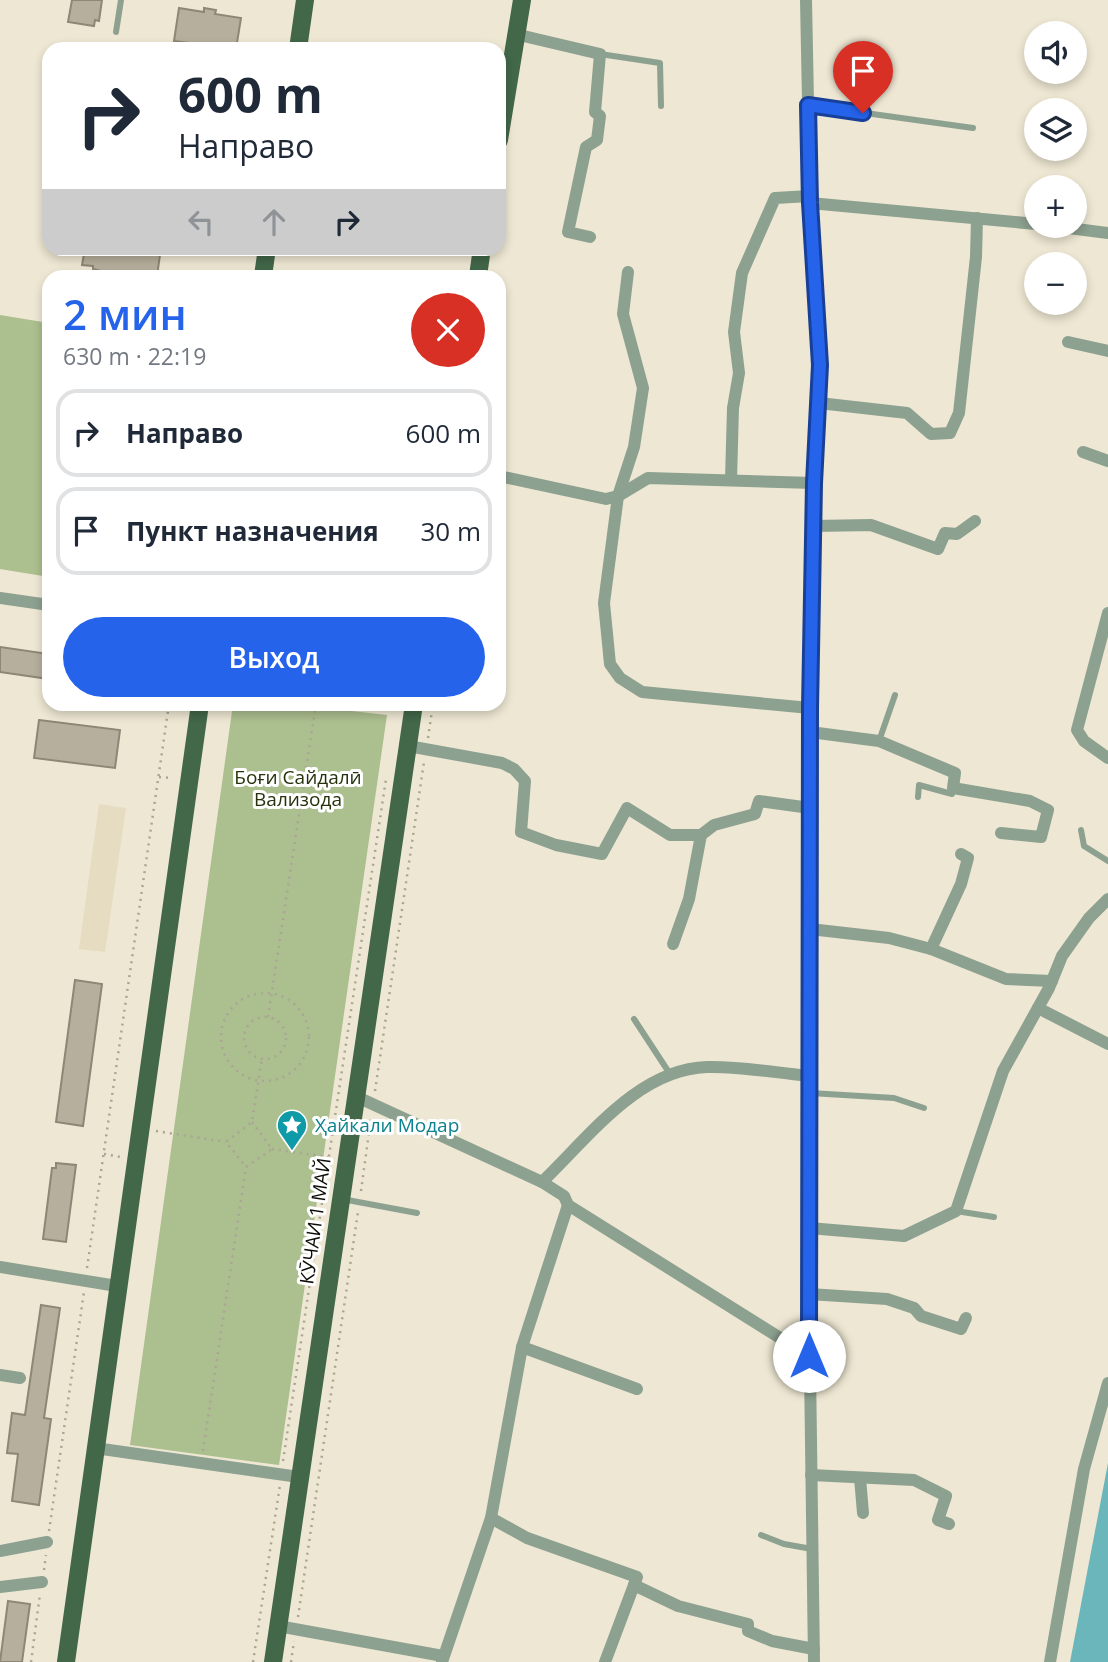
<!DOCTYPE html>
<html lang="ru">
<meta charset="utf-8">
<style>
:root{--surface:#fff;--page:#f2f2f3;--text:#1f2937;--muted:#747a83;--line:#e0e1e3;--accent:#2563eb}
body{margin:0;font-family:"Open Sans",sans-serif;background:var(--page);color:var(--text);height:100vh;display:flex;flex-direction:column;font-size:26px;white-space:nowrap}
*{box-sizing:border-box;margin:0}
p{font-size:23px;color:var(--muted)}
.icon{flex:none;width:38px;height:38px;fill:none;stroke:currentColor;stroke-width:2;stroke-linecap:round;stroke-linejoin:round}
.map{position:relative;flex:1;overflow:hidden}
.details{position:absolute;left:42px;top:270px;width:464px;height:441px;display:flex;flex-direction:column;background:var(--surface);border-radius:21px;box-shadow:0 4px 10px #0003}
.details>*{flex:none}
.banner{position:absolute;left:42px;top:42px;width:464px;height:214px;border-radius:21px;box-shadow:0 4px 10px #0003;background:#fff;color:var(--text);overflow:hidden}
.tools{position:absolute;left:1024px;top:21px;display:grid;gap:14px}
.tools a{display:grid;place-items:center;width:63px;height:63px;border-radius:50%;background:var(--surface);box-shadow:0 4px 10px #0003;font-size:35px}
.pin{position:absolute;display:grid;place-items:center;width:60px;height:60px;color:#fff;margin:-72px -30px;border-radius:50% 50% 50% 0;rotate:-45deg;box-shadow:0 0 7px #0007}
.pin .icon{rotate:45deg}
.me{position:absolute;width:77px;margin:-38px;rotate:0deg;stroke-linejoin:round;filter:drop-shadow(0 0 5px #0008)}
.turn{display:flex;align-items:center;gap:24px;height:147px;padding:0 21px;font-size:32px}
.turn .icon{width:91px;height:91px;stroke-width:2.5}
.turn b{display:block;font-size:49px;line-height:60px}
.lanes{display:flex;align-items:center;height:66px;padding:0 21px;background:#0003;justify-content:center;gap:35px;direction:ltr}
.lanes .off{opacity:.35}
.round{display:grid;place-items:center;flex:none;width:74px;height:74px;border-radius:37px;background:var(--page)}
.overview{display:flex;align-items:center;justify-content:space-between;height:119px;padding:0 21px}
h1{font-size:42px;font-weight:600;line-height:52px;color:var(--accent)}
.button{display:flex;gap:14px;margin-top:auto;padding:14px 21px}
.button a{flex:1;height:80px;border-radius:42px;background:var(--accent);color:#fff;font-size:28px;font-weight:600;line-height:80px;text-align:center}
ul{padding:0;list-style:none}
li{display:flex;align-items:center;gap:21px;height:88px;margin:0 14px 10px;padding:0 7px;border:4px solid var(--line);border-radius:21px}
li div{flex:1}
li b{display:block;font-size:26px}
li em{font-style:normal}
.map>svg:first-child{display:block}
.built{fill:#e6dcc1}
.green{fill:#acbf8f}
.water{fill:#6bb6ba}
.building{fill:#b6af9d;stroke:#8d8775;stroke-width:2}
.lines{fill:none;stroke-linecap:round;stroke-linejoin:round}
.path{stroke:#aaa595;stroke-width:2.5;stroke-dasharray:2 5;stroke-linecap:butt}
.lane{stroke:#8da190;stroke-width:6}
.street{stroke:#8da190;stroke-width:12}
.primary{stroke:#426749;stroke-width:18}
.route-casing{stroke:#184099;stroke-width:18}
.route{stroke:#2563eb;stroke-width:12}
.labels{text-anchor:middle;stroke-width:6;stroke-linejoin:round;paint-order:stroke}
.park-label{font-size:19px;fill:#26330c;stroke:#fff}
.culture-label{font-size:19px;fill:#0d838f;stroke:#fff;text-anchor:start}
.street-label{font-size:19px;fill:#0d0b05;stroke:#fff}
</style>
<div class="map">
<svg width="1108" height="1662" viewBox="0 0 1108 1662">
<rect width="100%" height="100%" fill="#eee7d3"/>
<!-- built -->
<path class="built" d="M99,804L126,808L105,952L79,949Z"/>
<!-- green -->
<g class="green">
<path d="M0,315L49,323V577L0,569Z"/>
<path d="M233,704H290L387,715L279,1465L130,1445Z"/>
</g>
<!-- water -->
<path class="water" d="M1108,1463V1662H1070Z"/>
<!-- building -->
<g class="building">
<path d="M72,0H102L99,21L95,20L94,26L68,22Z"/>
<path d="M179,8L204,12V8L216,10L215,14L241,18L236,49L174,41Z"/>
<path d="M85,248H161L157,276H122L93,269V266L82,265Z"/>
<path d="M0,647L49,654V679L0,672Z"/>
<path d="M39,720L120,730L115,768L34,758Z"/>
<path d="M75,980L102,984L83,1126L56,1122Z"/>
<path d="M56,1163L76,1165L66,1242L43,1239L52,1168H56Z"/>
<path d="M41,1305L60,1308L44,1418L51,1419L39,1505L12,1501L18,1454L7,1453L12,1413L25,1415Z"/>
<path d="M8,1601L30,1604L22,1662H0Z"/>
</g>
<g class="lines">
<!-- path -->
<g class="path">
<path d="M428,738L433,704"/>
<path d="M159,777L173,778"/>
<circle cx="265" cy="1037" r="44"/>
<path d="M268,1017L316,704"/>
<circle cx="265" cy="1038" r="21"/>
<path d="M375,1091L424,762"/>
<path d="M252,1122L272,1149L246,1167L226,1142L252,1122L262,1058"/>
<path d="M156,1131L226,1142"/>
<path d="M272,1149L328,1157"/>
<path d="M104,1154L121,1157"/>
<path d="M361,1191L371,1118"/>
<path d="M87,1268L169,704"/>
<path d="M203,1451L246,1167"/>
<path d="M283,1461L386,779"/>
<path d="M49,1531L84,1292"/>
<path d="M44,1570L46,1555"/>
<path d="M298,1617L358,1212"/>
<path d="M31,1662L40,1594"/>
<path d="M253,1662L280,1485"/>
<path d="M291,1662L294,1641"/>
</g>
<!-- lane -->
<g class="lane">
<path d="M116,32L121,0"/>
<path d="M600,54L660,63L661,106"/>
<path d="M808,105L973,128"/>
<path d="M879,741L895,695"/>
<path d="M918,797L919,785L952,794L953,788"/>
<path d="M1081,830L1084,846L1108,861"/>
<path d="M634,1019L670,1074"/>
<path d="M810,1093L894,1098L924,1108"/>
<path d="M342,1199L417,1213"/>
<path d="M956,1211L994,1217"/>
<path d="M761,1535L784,1544L812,1549"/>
</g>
<!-- street -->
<g class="street">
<path d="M806,0L810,203L820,365L814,483L810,708L809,1294L814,1662"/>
<path d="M515,34L600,54L595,112L600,116L597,140L586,147L568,232L590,237"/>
<path d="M810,203L1036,224"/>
<path d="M1053,226L1108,233"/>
<path d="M628,272L623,314L643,388L634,447L618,496L604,603L610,664L620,678L642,692L810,708"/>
<path d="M1068,342L1108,351"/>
<path d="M819,403L907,413L931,434L950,433L959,413L976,257L977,218"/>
<path d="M1083,452L1108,461"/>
<path d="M499,476L606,499L618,496L648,478L814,483"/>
<path d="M731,480L733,408L739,373L734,332L742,273L775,198L810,196"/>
<path d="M814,526L871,525L938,549L945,533L957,534L975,521"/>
<path d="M0,598L49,605"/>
<path d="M1108,613L1077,730L1084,741L1108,758"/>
<path d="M810,732L879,741L955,773L953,788L1030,801L1048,810L1041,837L1001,833"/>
<path d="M408,746L502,763L514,769L525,781L521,832L556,845L602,854L627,808L670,835H701L714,825L755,814L759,801L810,808"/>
<path d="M810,929L889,938L931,949L1006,979L1052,981"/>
<path d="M673,944L689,899L701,835"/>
<path d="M931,949L961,884L968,858L961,854"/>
<path d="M1038,1008L1108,1044"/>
<path d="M355,1096L542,1182L564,1196L568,1205L809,1356"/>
<path d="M542,1182C588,1138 638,1069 707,1067C741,1066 776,1073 810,1076"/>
<path d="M809,1228L904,1236L956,1211L1003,1071L1049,988L1062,956L1089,918L1108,899"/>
<path d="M0,1267L117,1286"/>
<path d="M809,1294L887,1299L914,1308L921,1316L961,1329L966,1318"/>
<path d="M522,1347L637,1389"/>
<path d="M0,1375L20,1378"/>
<path d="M95,1448L299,1477"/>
<path d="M811,1475L914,1480L946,1496L938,1520L949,1524"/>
<path d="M860,1478L863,1513"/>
<path d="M491,1518L527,1538L637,1577L605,1662"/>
<path d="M0,1551L47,1542"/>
<path d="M634,1585L678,1606L748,1624V1631L772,1641L814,1649"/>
<path d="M0,1587L42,1582"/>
<path d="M278,1626L443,1656"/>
<path d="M442,1662L491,1518L522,1347L568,1205"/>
<path d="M1050,1662L1084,1469L1108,1383"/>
</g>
<!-- primary -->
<g class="primary">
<path d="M298,49L305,0"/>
<path d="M499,140L522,0"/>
<path d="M263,276L267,248"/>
<path d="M478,276L482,248"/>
<path d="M66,1662L200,704"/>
<path d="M273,1662L414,704"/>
</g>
</g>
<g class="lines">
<!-- route casing -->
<g class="route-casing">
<path id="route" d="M809,1356L810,708L814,483L820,365L810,203L808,105L863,113"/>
</g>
<!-- route -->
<use href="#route" class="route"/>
</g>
<!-- icons -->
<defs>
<g id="sight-pin" transform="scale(1.575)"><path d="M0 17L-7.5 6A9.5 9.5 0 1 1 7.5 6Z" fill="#0f9aa8" stroke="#fff"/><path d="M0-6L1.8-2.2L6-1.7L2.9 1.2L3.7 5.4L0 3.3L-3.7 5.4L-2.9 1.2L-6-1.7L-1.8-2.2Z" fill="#fff"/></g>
</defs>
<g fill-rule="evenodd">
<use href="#sight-pin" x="292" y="1125"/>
</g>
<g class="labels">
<!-- park labels -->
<g class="park-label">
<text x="298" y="784">Боғи Сайдалӣ<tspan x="298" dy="22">Вализода</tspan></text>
</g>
<!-- culture labels -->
<g class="culture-label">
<text x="315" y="1132">Ҳайкали Модар</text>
</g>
<!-- street labels -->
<g class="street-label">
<text transform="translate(315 1221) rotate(-82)" y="7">КӮЧАИ 1 МАЙ</text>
</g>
</g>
</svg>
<div class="tools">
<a><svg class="icon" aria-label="sound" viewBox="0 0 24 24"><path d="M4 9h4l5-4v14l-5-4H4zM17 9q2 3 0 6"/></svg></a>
<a><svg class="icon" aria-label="layers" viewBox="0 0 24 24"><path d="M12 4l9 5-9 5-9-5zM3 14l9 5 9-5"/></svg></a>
<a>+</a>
<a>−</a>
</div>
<div class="pin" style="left:863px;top:113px;background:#d93025"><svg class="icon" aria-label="arrive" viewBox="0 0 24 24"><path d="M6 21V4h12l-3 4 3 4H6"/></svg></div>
<svg class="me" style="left:809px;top:1356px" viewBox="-20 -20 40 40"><circle r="19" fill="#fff"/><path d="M0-13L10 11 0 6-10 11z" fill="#2563eb"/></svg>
<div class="banner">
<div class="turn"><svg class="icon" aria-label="right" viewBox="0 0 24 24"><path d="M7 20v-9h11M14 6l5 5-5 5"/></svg><div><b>600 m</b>Направо</div></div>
<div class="lanes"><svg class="icon off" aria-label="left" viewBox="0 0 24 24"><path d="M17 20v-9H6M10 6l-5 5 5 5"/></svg><svg class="icon off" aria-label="ahead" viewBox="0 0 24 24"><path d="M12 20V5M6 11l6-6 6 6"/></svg><svg class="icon" aria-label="right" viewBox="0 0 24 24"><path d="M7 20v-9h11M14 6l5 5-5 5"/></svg></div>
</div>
<section class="details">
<div class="overview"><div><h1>2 мин</h1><p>630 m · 22:19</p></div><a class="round" style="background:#d93025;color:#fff"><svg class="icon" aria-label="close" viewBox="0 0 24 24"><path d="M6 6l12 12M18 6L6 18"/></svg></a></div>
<ul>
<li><svg class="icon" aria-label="right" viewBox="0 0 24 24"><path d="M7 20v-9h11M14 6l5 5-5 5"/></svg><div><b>Направо</b></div><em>600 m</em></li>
<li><svg class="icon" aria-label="arrive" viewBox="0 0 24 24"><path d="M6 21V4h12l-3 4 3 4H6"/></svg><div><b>Пункт назначения</b></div><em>30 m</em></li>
</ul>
<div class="button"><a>Выход</a></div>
</section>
</div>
